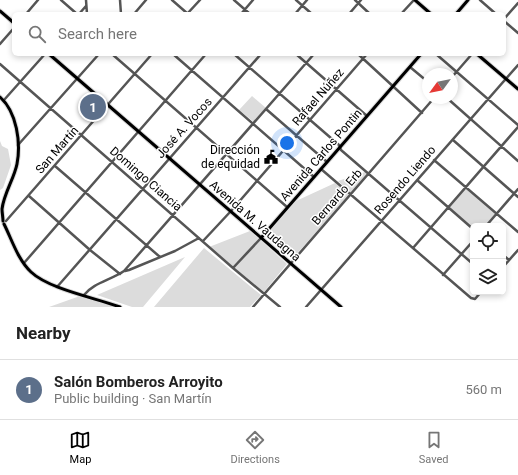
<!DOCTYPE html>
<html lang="en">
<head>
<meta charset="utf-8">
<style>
	:root { --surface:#fff; --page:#f2f2f2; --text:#222; --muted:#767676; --line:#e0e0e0; --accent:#000 }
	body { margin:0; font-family:Roboto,sans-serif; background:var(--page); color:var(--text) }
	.controls { position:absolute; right:12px; bottom:12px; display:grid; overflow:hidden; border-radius:6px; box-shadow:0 2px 6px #0003 }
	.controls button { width:36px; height:36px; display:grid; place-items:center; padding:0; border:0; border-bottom:1px solid var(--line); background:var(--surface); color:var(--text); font:20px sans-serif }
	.compass { position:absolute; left:422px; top:68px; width:36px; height:36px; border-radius:50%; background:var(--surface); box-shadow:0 2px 6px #0003; rotate:237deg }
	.you { position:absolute; left:287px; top:143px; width:14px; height:14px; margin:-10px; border:3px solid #fff; border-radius:50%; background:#1a73e8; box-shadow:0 0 0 6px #1a73e833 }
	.badge { display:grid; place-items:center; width:26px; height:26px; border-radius:50%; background:var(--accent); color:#fff; font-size:13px; font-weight:700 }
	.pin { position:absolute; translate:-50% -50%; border:2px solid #fff; box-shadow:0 1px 4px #0006 }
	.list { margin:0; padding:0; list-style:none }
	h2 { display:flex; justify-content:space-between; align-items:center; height:52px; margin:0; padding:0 16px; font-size:17px }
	h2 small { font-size:13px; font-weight:400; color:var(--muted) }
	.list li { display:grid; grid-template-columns:26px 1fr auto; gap:12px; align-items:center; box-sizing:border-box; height:60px; padding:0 16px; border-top:1px solid var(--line) }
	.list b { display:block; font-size:15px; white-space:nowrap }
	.list p { margin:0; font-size:13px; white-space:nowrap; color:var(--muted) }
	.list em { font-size:13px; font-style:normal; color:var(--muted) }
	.icon { flex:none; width:22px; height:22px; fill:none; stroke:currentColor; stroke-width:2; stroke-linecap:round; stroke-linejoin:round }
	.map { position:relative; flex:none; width:518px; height:307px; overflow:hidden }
	.search { position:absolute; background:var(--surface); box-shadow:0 2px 6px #0003; left:12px; right:12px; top:12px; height:44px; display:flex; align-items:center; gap:10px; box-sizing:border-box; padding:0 14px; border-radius:6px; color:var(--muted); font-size:15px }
	.sheet { height:112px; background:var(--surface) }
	nav { display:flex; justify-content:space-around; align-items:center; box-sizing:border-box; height:56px; border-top:1px solid var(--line); background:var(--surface); font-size:11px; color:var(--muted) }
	nav a { display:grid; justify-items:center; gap:2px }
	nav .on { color:var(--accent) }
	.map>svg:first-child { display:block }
	.green { fill:#dcdcdc }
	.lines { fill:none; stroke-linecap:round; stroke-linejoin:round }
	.major-casing { stroke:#dbdbdb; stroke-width:5 }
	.minor { stroke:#555; stroke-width:2.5 }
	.major { stroke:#000; stroke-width:3 }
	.labels { text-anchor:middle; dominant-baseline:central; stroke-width:3; stroke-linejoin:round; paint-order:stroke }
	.street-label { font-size:12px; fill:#000; stroke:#fff }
	.poi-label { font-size:12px; fill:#000; stroke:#fff; text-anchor:end }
</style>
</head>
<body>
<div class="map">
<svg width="518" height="307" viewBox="0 0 518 307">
	<rect width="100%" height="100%" fill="#fff"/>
	<path class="green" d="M 252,96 L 266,108 L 254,122 L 239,110 Z
		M 0,141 L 2,146 L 8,149 L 11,165 L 3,188 L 0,190 Z
		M 365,172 L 367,174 L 351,193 L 338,181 Z
		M 335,183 L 349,195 L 294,257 L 267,234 L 296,201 Z
		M 466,188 L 496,213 L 485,226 L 473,226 L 473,228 L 449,208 Z
		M 250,231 L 287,264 L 264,292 L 209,247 Z
		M 204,248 L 261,295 L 250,307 L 154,307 Z
		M 185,257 L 143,307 L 132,307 L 97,295 Z
		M 80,296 L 112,306 L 113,307 L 49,307 Z"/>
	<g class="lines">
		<defs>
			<path id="major" d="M 415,0 L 431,14
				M 0,11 L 14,23
				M 456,14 L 468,0
				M 49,54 L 341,307
				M 477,54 L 518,89
				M 0,97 C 17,112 21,143 17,164 C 14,179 4,193 2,209 C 2,213 3,217 3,221
				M 4,224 C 12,240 18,260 31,272 C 49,289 95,298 120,307
				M 261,238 L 421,54"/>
		</defs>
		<use href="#major" class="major-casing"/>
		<path class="minor" d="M 61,0 L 77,14
			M 86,0 L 87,14
			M 120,0 L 121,14
			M 172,0 L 188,14
			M 234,0 L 250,14
			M 296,0 L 312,14
			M 355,0 L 370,14
			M 480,0 L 496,14
			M 26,14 L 38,0
			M 79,14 L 86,6
			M 134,14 L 146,0
			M 187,14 L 200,0
			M 241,14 L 253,0
			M 295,14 L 307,0
			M 349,14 L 361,0
			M 401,14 L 414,0
			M 504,19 L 518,3
			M 504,21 L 518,33
			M 0,44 L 14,28
			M 112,54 L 287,207
			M 173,54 L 314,177
			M 234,54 L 339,145 L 341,150 L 473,264
			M 296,54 L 367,116
			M 358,54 L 422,113
			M 436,54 L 518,125
			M 0,64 L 233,268 L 280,307
			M 410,67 L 428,82
			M 452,77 L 472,54
			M 447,98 L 518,161
			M 4,100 L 45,54
			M 266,109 L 327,162
			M 453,140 L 518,197
			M 18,145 L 99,54
			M 434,160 L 518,232
			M 55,166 L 160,257
			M 321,169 L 471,298 L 475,299 L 481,292
			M 417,180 L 473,229
			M 29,196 L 90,250 L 120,274
			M 6,221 L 152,54
			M 486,226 L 518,189
			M 203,241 L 231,211 L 367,54
			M 413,248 L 518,127
			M 503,255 L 509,260
			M 24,263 L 206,54
			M 503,267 L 518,250
			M 233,268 L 261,238
			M 125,271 L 129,270 L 175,251 L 199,238
			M 443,275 L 473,241
			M 57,287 L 261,54
			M 84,295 C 93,283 111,280 124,271 L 314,54
			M 253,307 L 434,98
			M 306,307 L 518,65"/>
		<use href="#major" class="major"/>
	</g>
	<defs>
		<symbol id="civic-bare" viewBox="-9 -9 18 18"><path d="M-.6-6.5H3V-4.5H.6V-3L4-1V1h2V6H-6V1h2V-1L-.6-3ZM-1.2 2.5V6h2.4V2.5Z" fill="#000" stroke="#fff" stroke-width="2.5" paint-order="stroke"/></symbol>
	</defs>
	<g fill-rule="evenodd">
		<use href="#civic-bare" x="261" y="147" width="20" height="20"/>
	</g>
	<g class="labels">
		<g class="street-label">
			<text transform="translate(318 97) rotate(-49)">Rafael Núñez</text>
			<text transform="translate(184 128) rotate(-48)">José A. Vocos</text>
			<text transform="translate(57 150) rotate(-49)">San Martín</text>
			<text transform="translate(321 155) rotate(-49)">Avenida Carlos Pontin</text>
			<text transform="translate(146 179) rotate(41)">Domingo Ciancia</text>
			<text transform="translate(405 180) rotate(-49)">Rosendo Liendo</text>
			<text transform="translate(337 197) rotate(-49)">Bernardo Erb</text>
			<text transform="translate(255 221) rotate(41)">Avenida M. Vaudagna</text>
		</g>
		<g class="poi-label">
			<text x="260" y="150">Dirección<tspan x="260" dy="14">de equidad</tspan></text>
		</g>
	</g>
</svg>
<div class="controls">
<button><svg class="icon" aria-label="locate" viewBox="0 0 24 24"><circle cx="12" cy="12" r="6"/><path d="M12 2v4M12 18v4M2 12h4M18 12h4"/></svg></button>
<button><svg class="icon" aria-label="layers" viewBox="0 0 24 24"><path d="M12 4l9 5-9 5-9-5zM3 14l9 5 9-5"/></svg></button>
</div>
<svg class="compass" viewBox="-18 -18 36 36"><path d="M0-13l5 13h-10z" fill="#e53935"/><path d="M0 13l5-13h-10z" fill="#767676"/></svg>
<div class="you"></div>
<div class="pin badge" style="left:93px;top:107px;background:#5c6f8a">1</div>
<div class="search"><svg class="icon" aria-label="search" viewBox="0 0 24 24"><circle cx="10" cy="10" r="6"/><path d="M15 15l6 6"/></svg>Search here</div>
</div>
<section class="sheet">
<h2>Nearby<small></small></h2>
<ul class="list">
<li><span class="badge" style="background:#5c6f8a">1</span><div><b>Salón Bomberos Arroyito</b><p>Public building · San Martín</p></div><em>560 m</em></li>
</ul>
</section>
<nav>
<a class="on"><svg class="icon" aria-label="map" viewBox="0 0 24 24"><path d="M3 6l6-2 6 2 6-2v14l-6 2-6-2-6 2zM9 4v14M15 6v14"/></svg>Map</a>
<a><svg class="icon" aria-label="directions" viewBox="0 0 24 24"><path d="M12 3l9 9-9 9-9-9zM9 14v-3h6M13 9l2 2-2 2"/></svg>Directions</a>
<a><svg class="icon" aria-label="saved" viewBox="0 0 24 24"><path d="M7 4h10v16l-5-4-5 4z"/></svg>Saved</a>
</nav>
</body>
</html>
